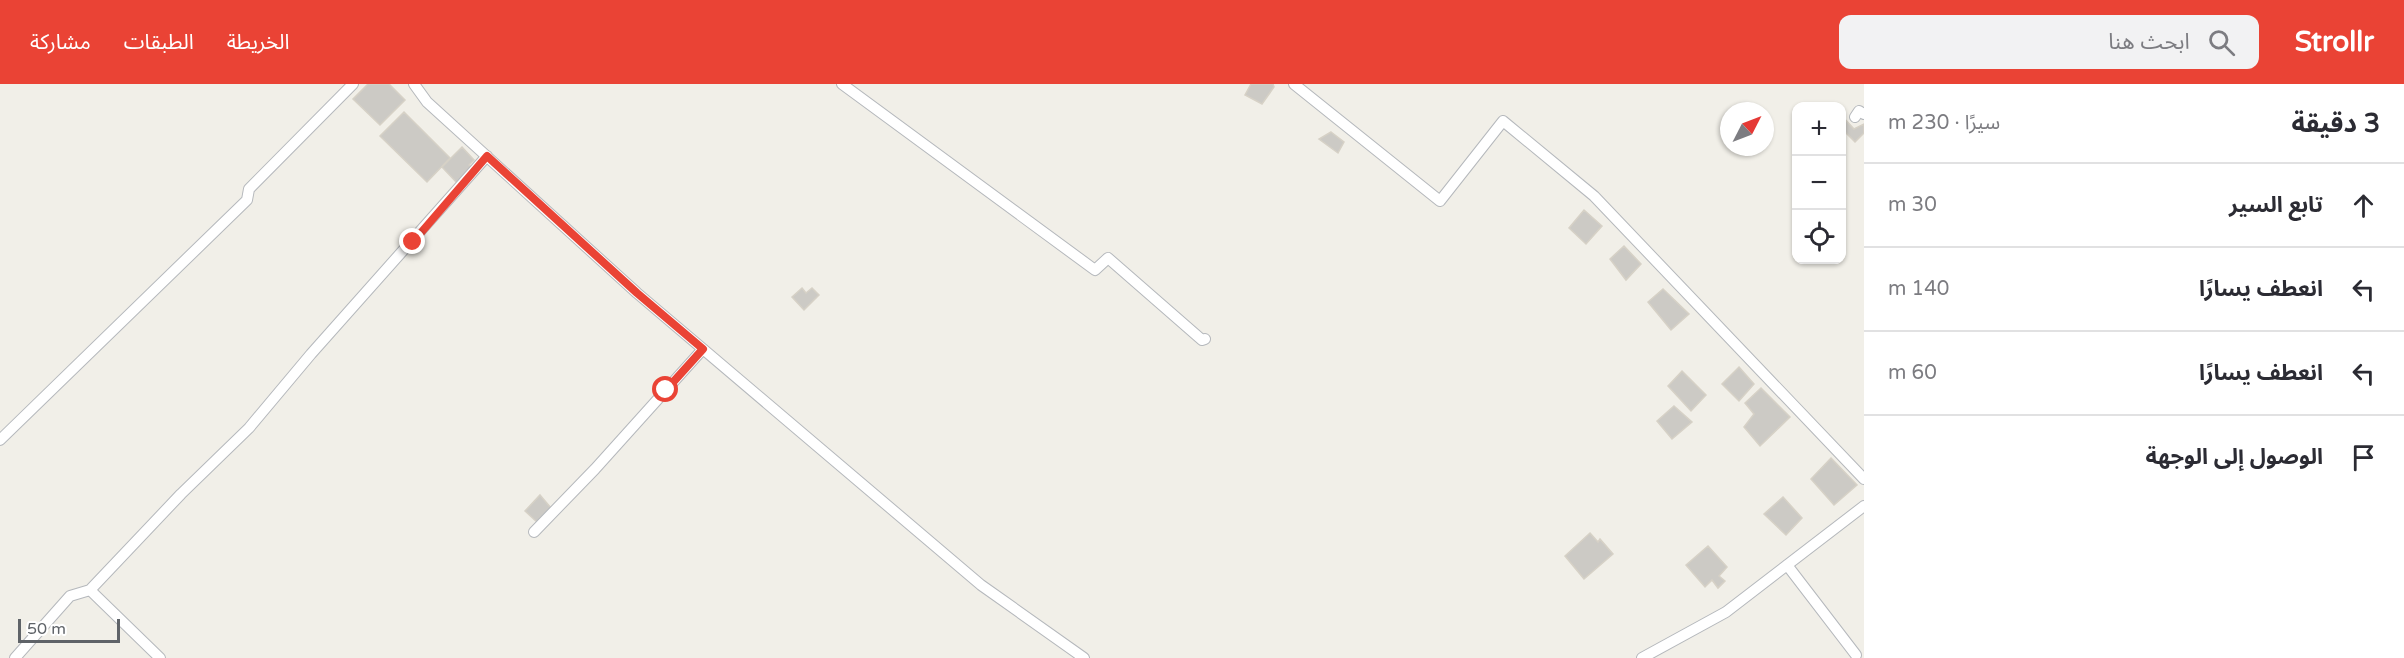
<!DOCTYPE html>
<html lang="ar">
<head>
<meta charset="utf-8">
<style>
	:root { --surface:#fff; --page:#f2f2f3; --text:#2b2b33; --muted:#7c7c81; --line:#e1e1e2; --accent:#ea4335 }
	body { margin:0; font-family:"Varela Round","Noto Sans Arabic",sans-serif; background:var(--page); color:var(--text); direction:rtl }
	.controls { position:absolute; right:18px; top:18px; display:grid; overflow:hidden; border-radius:12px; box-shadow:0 2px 4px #0004 }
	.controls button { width:54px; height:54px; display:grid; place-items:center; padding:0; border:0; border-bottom:2px solid var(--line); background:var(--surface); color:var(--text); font:30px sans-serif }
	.compass { position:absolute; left:1720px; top:18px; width:54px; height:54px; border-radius:50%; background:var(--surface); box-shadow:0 2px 4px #0004; rotate:48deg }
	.scale { position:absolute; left:18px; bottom:15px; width:102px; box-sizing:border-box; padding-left:6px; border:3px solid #5f6368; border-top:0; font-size:16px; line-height:21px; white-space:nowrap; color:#5f6368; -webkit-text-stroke:4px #fff; paint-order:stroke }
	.stop { position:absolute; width:18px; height:18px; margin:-14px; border:4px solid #ea4335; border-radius:50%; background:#fff }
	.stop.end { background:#ea4335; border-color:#fff; box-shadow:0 2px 6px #0008 }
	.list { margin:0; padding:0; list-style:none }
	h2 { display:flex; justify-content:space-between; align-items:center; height:78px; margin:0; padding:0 24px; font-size:26px }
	h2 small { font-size:20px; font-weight:400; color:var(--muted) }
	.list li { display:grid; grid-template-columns:39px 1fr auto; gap:18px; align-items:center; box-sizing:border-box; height:84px; padding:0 24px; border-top:2px solid var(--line) }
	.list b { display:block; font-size:22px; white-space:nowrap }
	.list em { font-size:20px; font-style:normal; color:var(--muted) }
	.icon { flex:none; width:33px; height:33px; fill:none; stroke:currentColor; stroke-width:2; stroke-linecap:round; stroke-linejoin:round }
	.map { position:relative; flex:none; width:1864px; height:574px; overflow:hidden; direction:ltr }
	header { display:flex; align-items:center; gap:36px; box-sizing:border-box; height:84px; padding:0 30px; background:var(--accent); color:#fff }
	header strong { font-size:28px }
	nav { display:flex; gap:33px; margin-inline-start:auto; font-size:21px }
	.search { width:420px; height:54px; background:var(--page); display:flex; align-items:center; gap:15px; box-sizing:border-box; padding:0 21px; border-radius:12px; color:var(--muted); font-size:22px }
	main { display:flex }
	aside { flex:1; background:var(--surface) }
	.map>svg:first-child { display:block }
	.building { fill:#cccac5; stroke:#d6d1c6; stroke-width:1.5 }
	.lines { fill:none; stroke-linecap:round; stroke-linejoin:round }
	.street-casing { stroke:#b5b8bc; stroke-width:12 }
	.street { stroke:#fff; stroke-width:10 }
	.route { stroke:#ea4335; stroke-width:8 }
</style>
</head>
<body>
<header>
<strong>Strollr</strong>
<div class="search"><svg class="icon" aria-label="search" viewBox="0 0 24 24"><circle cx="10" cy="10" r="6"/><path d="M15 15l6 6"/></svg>ابحث هنا</div>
<nav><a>الخريطة</a><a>الطبقات</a><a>مشاركة</a></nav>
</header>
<main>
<aside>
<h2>3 دقيقة<small>سيرًا · 230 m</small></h2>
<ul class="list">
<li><svg class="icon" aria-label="ahead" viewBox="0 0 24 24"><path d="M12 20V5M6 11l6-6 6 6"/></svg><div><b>تابع السير</b></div><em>30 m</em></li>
<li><svg class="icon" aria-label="left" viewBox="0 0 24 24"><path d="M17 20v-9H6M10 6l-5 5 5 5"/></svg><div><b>انعطف يسارًا</b></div><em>140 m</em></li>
<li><svg class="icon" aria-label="left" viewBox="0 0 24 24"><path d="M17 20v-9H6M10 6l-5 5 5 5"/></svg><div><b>انعطف يسارًا</b></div><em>60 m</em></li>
<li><svg class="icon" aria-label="arrive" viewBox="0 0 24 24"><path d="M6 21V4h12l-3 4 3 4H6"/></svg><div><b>الوصول إلى الوجهة</b></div></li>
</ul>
</aside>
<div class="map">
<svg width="1864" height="574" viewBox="0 0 1864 574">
	<rect width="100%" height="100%" fill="#f1efe8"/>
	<path class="building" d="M 368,0 L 389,0 L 405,16 L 380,41 L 353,15 Z
		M 1251,0 L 1273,0 L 1274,3 L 1262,20 L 1245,11 Z
		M 404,28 L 450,74 L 427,98 L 380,52 Z
		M 1842,32 L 1854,45 L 1864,40 L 1864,49 L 1855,58 L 1842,45 Z
		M 1331,48 L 1344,58 L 1338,69 L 1319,55 Z
		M 462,63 L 474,76 L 469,81 L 473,85 L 458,100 L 442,83 Z
		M 1584,126 L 1602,142 L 1586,160 L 1569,144 Z
		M 1624,162 L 1641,180 L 1626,196 L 1610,175 Z
		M 802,204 L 806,209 L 812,204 L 819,211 L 804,226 L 792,213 Z
		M 1663,205 L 1689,230 L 1671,246 L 1648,218 Z
		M 1739,283 L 1754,300 L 1739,317 L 1722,300 Z
		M 1682,287 L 1706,311 L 1691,327 L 1668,302 Z
		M 1761,304 L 1790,333 L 1760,362 L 1744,343 L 1754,330 L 1745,319 Z
		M 1674,322 L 1692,338 L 1672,355 L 1657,337 Z
		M 1831,374 L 1857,401 L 1834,421 L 1811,395 Z
		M 540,411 L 551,424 L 538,439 L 525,427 Z
		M 1783,413 L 1802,434 L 1786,451 L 1764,430 Z
		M 1590,449 L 1598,458 L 1600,455 L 1613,470 L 1584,495 L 1565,472 Z
		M 1708,462 L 1727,483 L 1719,492 L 1725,497 L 1718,504 L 1712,496 L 1705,503 L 1686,481 Z"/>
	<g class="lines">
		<defs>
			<path id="street" d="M 414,0 L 427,18 L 637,209 L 981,501 L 1084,574
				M 842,0 L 1095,186 L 1108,174 L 1202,256 L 1205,255
				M 1294,0 L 1440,117 L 1503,37 L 1594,112 L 1864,395
				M 1855,33 L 1859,27 L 1864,30
				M 0,356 L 247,116 L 249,105 L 353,0
				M 534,448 L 595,385 L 703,265
				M 1787,481 L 1856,571
				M 90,506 L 160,574
				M 15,574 L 70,512 L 90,506 L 181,410 L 249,344 L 311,270 L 487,72
				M 1642,574 L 1726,528 L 1864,422"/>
		</defs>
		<use href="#street" class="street-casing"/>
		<use href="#street" class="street"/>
	</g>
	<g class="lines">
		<path class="route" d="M 413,158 L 487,72 L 637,209 L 703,265 L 666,306"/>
	</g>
</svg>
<div class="controls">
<button>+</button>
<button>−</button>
<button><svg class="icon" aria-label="locate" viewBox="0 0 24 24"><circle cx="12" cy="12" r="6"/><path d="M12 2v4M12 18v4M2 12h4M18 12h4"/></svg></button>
</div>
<svg class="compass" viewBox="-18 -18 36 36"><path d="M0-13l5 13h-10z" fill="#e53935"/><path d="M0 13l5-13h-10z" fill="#7c7c81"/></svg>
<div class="scale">50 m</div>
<div class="stop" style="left:666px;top:306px"></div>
<div class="stop end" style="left:413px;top:158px"></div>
</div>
</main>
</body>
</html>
